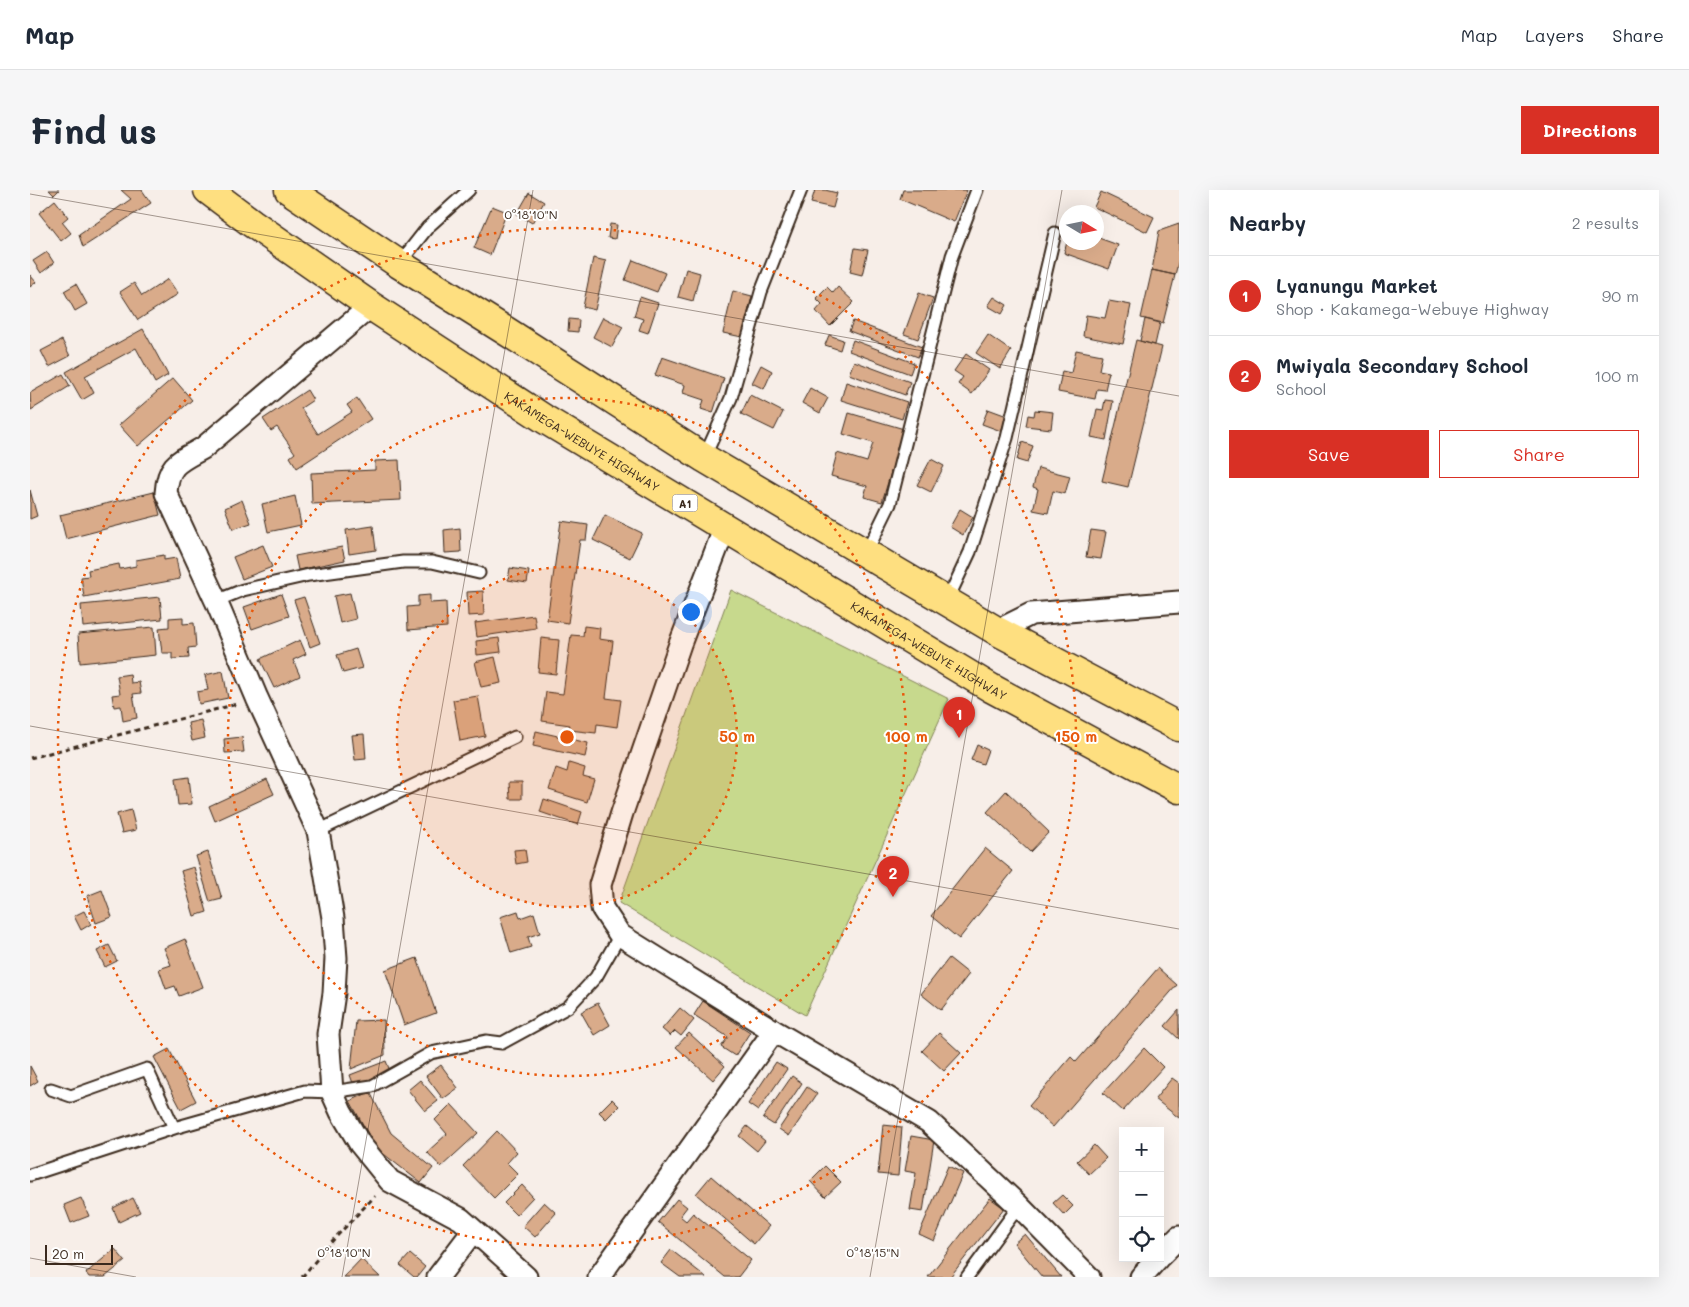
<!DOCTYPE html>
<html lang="en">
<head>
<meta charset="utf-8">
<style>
	:root { --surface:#fff; --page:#f6f6f7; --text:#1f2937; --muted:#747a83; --line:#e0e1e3; --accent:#d93025 }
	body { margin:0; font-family:Mali,sans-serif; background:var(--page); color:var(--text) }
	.controls { position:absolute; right:15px; bottom:15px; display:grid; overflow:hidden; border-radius:0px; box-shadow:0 5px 20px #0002 }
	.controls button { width:45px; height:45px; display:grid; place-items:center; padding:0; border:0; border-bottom:1px solid var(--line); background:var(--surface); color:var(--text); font:25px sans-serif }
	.compass { position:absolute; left:1029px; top:15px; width:45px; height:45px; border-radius:50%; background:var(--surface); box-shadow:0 5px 20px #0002; rotate:100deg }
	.scale { position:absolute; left:15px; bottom:12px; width:68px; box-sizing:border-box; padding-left:5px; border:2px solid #3b2a1e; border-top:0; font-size:14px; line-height:18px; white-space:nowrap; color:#3b2a1e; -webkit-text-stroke:4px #fff; paint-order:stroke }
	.you { position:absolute; left:660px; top:421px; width:18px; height:18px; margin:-12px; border:4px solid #fff; border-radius:50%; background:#1a73e8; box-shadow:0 0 0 8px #1a73e833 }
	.badge { display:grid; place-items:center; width:32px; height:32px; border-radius:50%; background:var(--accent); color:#fff; font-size:16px; font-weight:700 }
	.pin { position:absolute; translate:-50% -41px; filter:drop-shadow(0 1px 2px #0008) }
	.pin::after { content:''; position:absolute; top:26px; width:18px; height:15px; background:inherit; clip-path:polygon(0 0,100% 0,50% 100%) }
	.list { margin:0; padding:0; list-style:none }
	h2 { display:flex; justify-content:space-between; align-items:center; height:65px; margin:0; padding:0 20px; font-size:21px }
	h2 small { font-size:16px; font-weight:400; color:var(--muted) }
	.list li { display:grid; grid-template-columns:32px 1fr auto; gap:15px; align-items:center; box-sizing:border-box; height:80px; padding:0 20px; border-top:1px solid var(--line) }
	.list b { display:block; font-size:19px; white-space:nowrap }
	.list p { margin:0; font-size:16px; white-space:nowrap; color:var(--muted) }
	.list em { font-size:16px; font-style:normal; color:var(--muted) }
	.actions { display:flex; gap:10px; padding:15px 20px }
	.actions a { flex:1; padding:11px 0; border:1px solid var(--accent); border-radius:0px; text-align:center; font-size:18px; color:var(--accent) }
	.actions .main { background:var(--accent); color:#fff }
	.icon { flex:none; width:28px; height:28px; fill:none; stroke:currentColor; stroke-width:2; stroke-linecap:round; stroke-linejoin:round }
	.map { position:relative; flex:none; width:1149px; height:1087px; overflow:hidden; border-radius:0px }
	header { display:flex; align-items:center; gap:30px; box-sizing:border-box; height:70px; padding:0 25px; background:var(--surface); border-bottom:1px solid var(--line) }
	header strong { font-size:24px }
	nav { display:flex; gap:28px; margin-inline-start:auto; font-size:18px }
	.intro { display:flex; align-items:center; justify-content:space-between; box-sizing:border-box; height:120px; padding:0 30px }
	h1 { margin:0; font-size:35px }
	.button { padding:12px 22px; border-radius:0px; background:var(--accent); color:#fff; font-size:18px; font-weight:700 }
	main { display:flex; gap:30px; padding:0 30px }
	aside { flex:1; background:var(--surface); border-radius:0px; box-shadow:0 5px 20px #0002 }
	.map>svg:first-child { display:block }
	.green { fill:#c7d98d; stroke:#818256 }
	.building { fill:#d9ab8a; stroke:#3b2a1e }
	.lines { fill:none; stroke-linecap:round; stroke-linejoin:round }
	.service-casing { stroke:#3b2a1e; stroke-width:15 }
	.minor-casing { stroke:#3b2a1e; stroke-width:25 }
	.trunk-casing { stroke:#3b2a1e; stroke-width:31 }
	.path { stroke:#3b2a1e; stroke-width:3; stroke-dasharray:5 4; stroke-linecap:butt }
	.service { stroke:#fff; stroke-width:11 }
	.minor { stroke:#fff; stroke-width:21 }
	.trunk { stroke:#fedf80; stroke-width:28 }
	.ticks { fill:none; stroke:#3b2a1e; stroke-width:1; stroke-opacity:0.45 }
	.ring { fill:none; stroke:#e8590c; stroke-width:2.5; stroke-dasharray:2.5 5 }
	.labels { text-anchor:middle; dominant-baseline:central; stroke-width:4; stroke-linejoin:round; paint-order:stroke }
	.shield { fill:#fff; stroke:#766a62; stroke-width:1 }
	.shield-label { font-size:11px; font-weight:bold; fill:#3b2a1e }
	.street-label { font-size:12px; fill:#3b2a1e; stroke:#fff }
	.ticks-label { font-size:12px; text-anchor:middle; fill:#3b2a1e; stroke:#fff; stroke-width:4; stroke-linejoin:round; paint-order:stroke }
	.centre { fill:#e8590c; stroke:#fff; stroke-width:2.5 }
	.ring-label { font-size:15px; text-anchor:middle; font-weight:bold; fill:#e8590c; stroke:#fff; stroke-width:4; stroke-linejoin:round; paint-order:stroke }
</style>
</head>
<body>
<header>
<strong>Map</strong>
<nav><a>Map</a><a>Layers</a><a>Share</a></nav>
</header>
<div class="intro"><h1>Find us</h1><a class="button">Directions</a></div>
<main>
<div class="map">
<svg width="1149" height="1087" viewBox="0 0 1149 1087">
	<rect width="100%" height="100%" fill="#f7eee8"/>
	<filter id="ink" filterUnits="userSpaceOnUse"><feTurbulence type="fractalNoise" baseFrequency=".02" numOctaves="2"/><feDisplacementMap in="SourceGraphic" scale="10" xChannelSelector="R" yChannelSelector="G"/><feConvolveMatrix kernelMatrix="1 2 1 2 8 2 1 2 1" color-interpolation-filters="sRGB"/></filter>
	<g filter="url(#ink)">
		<path class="green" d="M 701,400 L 919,509 L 775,825 L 589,713 Z"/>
		<path class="building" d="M 19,0 L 29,0 L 24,5 Z
			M 91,0 L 112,0 L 121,13 L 53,57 L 49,45 L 101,9 Z
			M 785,0 L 795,0 L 807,3 L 803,18 L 781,13 Z
			M 873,0 L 937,0 L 924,32 L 870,9 Z
			M 1071,2 L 1124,27 L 1117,42 L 1064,17 Z
			M 499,3 L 514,12 L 502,33 L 487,24 Z
			M 25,10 L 38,27 L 32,32 L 41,43 L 31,51 L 9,23 Z
			M 462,16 L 477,22 L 460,65 L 444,58 Z
			M 580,34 L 587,35 L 585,49 L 578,48 Z
			M 1149,34 L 1149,69 L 1145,85 L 1122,80 L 1129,41 Z
			M 1066,47 L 1088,55 L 1079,79 L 1034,63 L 1037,52 L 1066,52 Z
			M 825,58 L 838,60 L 832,85 L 820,82 Z
			M 17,62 L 24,73 L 11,83 L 3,71 Z
			M 563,68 L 576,71 L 565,120 L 553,117 Z
			M 603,70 L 635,83 L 627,102 L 595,90 Z
			M 656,79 L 670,83 L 663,111 L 648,107 Z
			M 1122,80 L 1145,85 L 1133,133 L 1111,128 Z
			M 0,85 L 6,92 L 0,97 Z
			M 138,89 L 148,104 L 108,130 L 90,102 L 104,93 L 112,106 Z
			M 46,94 L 57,114 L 45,121 L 34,101 Z
			M 797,97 L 803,103 L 808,97 L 824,112 L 800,136 L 786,121 L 792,114 L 786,108 Z
			M 703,101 L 722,106 L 712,147 L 693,143 Z
			M 889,103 L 903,108 L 888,149 L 874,144 Z
			M 610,107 L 628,113 L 618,143 L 609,140 L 613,129 L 604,126 Z
			M 964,107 L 977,115 L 972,124 L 958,116 Z
			M 1079,111 L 1101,115 L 1093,154 L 1053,146 L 1056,125 L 1075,128 Z
			M 573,127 L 593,137 L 582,157 L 563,147 Z
			M 539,129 L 549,130 L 548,142 L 538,141 Z
			M 1115,129 L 1130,133 L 1125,155 L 1110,151 Z
			M 823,131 L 892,157 L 888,167 L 819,141 Z
			M 113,139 L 138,185 L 125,193 L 106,158 L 55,186 L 64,203 L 52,210 L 36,182 Z
			M 799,145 L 813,150 L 810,160 L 795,155 Z
			M 958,145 L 981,161 L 970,179 L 946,163 Z
			M 32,150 L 40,166 L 19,177 L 11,161 Z
			M 823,150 L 884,173 L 880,184 L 819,161 Z
			M 1106,150 L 1132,157 L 1098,297 L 1072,291 Z
			M 1046,160 L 1072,165 L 1069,180 L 1079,182 L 1075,200 L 1067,199 L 1065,209 L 1028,202 L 1032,181 L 1041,183 Z
			M 936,164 L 959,180 L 942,204 L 928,194 L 933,187 L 924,181 Z
			M 632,167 L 694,188 L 683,223 L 671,219 L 674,210 L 653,203 L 655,195 L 625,185 Z
			M 824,171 L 880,192 L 875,205 L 819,184 Z
			M 731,175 L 742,181 L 734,199 L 722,193 Z
			M 33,184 L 40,196 L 1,220 L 0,203 Z
			M 143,188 L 162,210 L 108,256 L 89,235 Z
			M 816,192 L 877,212 L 872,229 L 811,210 Z
			M 780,198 L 798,208 L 790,223 L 772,213 Z
			M 277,200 L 283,210 L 271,218 L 288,244 L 322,222 L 317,215 L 327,208 L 341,229 L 267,278 L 260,267 L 265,263 L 247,237 L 241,241 L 233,229 Z
			M 720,205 L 753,222 L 744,240 L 711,224 Z
			M 1075,210 L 1083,211 L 1076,250 L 1061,247 L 1067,219 L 1073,220 Z
			M 958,219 L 977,226 L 971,241 L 952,234 Z
			M 1005,220 L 1023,222 L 1021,239 L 996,236 L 998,225 L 1004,226 Z
			M 819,223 L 874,239 L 852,312 L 834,307 L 837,296 L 801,286 L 807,263 L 837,272 L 843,253 L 813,244 Z
			M 992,252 L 1003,256 L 997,273 L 987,270 Z
			M 901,269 L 914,276 L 901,302 L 887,295 Z
			M 369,270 L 371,310 L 282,314 L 281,283 L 345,280 L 345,271 Z
			M 1008,278 L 1040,286 L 1035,304 L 1023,301 L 1018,323 L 1003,320 L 1008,299 L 1003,297 Z
			M 0,300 L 7,326 L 0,329 Z
			M 124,302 L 130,325 L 36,349 L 30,325 Z
			M 265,306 L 271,335 L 238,342 L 232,314 Z
			M 212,310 L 221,333 L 203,339 L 195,318 Z
			M 930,319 L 943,327 L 933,345 L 920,337 Z
			M 575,325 L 612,343 L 600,368 L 563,350 Z
			M 531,331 L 558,335 L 556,350 L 550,350 L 538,433 L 517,430 Z
			M 343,336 L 346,360 L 319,364 L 316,340 Z
			M 430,338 L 431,362 L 415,363 L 414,340 Z
			M 1061,340 L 1076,342 L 1071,369 L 1056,367 Z
			M 233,355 L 242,377 L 212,389 L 203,367 Z
			M 312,357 L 315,370 L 268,380 L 265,366 Z
			M 134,365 L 134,370 L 146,368 L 150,389 L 54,407 L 51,387 L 59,386 L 58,380 L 89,374 L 90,379 L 106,376 L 106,370 Z
			M 480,378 L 499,381 L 497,393 L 478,390 Z
			M 453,401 L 454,425 L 438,426 L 437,402 Z
			M 320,403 L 326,429 L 310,433 L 304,406 Z
			M 251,404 L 259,426 L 222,439 L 214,417 Z
			M 400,405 L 400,413 L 416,412 L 417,437 L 378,440 L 377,417 L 388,416 L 388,406 Z
			M 130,407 L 132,429 L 53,437 L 51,415 Z
			M 274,407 L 290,453 L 280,457 L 264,410 Z
			M 504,425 L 506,438 L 447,447 L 445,433 Z
			M 153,427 L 153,434 L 164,433 L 166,457 L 158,458 L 159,468 L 142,469 L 142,463 L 132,463 L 129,438 L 139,437 L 139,428 Z
			M 554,436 L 570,438 L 569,449 L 583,451 L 576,508 L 591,510 L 587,537 L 567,534 L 566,543 L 539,540 L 540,535 L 512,531 L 516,502 L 533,504 L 541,445 L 553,446 Z
			M 124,437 L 126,465 L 50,473 L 48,444 Z
			M 469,448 L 471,462 L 447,465 L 446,451 Z
			M 511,448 L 529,450 L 526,484 L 508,482 Z
			M 270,450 L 276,464 L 263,470 L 270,486 L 244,498 L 230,469 Z
			M 326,459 L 332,478 L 313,483 L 307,465 Z
			M 465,467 L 471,493 L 451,497 L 445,472 Z
			M 193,481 L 198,508 L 169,514 L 167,502 L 178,500 L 175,485 Z
			M 100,484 L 101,493 L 109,492 L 111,503 L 103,504 L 107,528 L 93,531 L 91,516 L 84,517 L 82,505 L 90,504 L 87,486 Z
			M 448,506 L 455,546 L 430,551 L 423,510 Z
			M 171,530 L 175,548 L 162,551 L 158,533 Z
			M 506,541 L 558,553 L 555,567 L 503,556 Z
			M 334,544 L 336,569 L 325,570 L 322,545 Z
			M 212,547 L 214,562 L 195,563 L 194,549 Z
			M 947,555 L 958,560 L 953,574 L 941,570 Z
			M 539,573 L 555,578 L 553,586 L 564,589 L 557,612 L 519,600 L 526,578 L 537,582 Z
			M 159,587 L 162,614 L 148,615 L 145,589 Z
			M 237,589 L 244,604 L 185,631 L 179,616 Z
			M 479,592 L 492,592 L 492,609 L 480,609 Z
			M 976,601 L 1019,642 L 1000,662 L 957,622 Z
			M 514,609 L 552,622 L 548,635 L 510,622 Z
			M 101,620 L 106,640 L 92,643 L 87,624 Z
			M 955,658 L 983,681 L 929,749 L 901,726 Z
			M 495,659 L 497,672 L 486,674 L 484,660 Z
			M 178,662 L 192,709 L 180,712 L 166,666 Z
			M 164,677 L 177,722 L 164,726 L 151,681 Z
			M 72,700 L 82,727 L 66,733 L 57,706 Z
			M 54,721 L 61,734 L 51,740 L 44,726 Z
			M 488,721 L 490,728 L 504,723 L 510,743 L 498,747 L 501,757 L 481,763 L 470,727 Z
			M 155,749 L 173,797 L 149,806 L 145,796 L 136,799 L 129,779 L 141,775 L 134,758 Z
			M 79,755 L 87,771 L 75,777 L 67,761 Z
			M 387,768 L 406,823 L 374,835 L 355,780 Z
			M 919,768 L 939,784 L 911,820 L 891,804 Z
			M 1128,778 L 1147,795 L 1023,937 L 999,916 L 1041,867 L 1046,872 Z
			M 673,811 L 720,842 L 705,866 L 691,857 L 698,847 L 664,825 Z
			M 568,813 L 580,835 L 564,845 L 551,822 Z
			M 650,818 L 664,830 L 651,846 L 645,841 L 640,846 L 632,839 Z
			M 1149,820 L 1149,849 L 1135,836 Z
			M 354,830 L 355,865 L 321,879 L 326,831 Z
			M 659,843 L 695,876 L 683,890 L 646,857 Z
			M 909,843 L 931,863 L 914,881 L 892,861 Z
			M 1114,858 L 1133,877 L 1093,921 L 1073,903 Z
			M 139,859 L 166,911 L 151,919 L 124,867 Z
			M 356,871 L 360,881 L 324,896 L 320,885 Z
			M 746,872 L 757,879 L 728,921 L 718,914 Z
			M 411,875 L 428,898 L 413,909 L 396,886 Z
			M 0,876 L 8,891 L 0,896 Z
			M 762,886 L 772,893 L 744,935 L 733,928 Z
			M 1142,888 L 1149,893 L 1149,928 L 1125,909 Z
			M 390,890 L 408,911 L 395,921 L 378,900 Z
			M 777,897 L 787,904 L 759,946 L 749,939 Z
			M 340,902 L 361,943 L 403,978 L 391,993 L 346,958 L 320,911 Z
			M 582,909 L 589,916 L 576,929 L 569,922 Z
			M 421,914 L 448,943 L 411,977 L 397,962 L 417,944 L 405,930 Z
			M 853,935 L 872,937 L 868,986 L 848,984 Z
			M 717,936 L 735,951 L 727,961 L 709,946 Z
			M 467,941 L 487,962 L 477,973 L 488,984 L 464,1008 L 433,976 Z
			M 881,946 L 904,950 L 893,1022 L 880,1020 L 886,983 L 875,981 Z
			M 1064,955 L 1076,968 L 1059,984 L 1047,971 Z
			M 795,976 L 811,992 L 795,1007 L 780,991 Z
			M 918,976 L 933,983 L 904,1051 L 889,1044 Z
			M 681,986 L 739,1036 L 724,1054 L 666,1004 Z
			M 492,995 L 503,1007 L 486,1025 L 474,1013 Z
			M 1032,1005 L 1043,1016 L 1034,1025 L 1023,1013 Z
			M 51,1008 L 59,1026 L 41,1033 L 34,1015 Z
			M 103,1008 L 110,1022 L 89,1032 L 83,1018 Z
			M 960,1008 L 974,1018 L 920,1087 L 898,1087 Z
			M 647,1009 L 657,1017 L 650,1026 L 656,1031 L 663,1023 L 721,1070 L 708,1087 L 695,1087 L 628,1032 Z
			M 514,1012 L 526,1023 L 505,1047 L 493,1036 Z
			M 995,1044 L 1031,1087 L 1012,1087 L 984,1053 Z
			M 85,1059 L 95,1071 L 75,1087 L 59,1087 L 56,1083 Z
			M 641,1060 L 676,1087 L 650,1087 L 631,1073 Z
			M 380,1064 L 395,1077 L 387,1087 L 384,1087 L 370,1075 Z
			M 331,1069 L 350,1087 L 314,1087 Z"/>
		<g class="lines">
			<defs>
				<path id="service" d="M 369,74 L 398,37 L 439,0
					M 674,268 L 701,208 L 731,102 L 771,0
					M 836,363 L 860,314 L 922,66 L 947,0
					M 186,411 L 213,400 L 279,385 L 373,372 L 402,372 L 449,383
					M 917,411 L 940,362 L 977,248 L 1025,43
					M 288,641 L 485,547
					M 21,899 L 41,906 L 117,879 L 144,938
					M 0,985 L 144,938 L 275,901 L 302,902 L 342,896 L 401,863 L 456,851 L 472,853 L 538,817 L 566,787 L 590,745
					M 937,1087 L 989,1016"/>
				<path id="minor" d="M 341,116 L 173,258 C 150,271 138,273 136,303 L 186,411 L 227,508 L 288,641 L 303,728 L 306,768 L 304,803 L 298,844 L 302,902 L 311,922 L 330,954 L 360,991 L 431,1029 L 496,1087
					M 695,337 L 650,454 L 592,623 L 570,695 L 572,718 L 590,745 L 744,841 L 899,932 L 989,1016 L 1059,1087
					M 967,441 L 1001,424 L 1149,412
					M 1130,1066 L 1149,1047
					M 408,1087 L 443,1041
					M 569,1087 L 744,841
					M 1111,1087 L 1128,1068"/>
				<g id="trunk">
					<path id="s1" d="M 178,0 L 222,33 L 341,116 L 516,230 L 961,498 L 1149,599"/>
					<path d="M 259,0 L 369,74 L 476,141 L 674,268 L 967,441 L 1149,537"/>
				</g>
			</defs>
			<use href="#service" class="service-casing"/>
			<use href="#minor" class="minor-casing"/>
			<use href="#trunk" class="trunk-casing"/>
			<path class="path" d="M 0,568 L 207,514
				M 272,1087 L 304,1049 L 345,1006"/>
			<use href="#service" class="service"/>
			<use href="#minor" class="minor"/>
			<use href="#trunk" class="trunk"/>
		</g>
	</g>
	<path class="ticks" d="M 0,4 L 1149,206M 0,536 L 1149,739M 0,1068 L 106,1087M 312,1087 L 503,0M 840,1087 L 1032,0"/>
	<circle cx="537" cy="547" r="170" fill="#e8590c" fill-opacity=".12"/>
	<g class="ring">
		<circle cx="537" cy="547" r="170"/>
		<circle cx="537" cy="547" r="339"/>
		<circle cx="537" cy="547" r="509"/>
	</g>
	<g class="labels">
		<rect class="shield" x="642.5" y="304.5" width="25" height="17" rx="4"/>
		<g class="shield-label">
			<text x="655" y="313">A1</text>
		</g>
		<g class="street-label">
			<text stroke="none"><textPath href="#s1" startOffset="451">KAKAMEGA-WEBUYE HIGHWAY</textPath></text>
			<text stroke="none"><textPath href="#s1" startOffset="856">KAKAMEGA-WEBUYE HIGHWAY</textPath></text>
		</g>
	</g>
	<g class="ticks-label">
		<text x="501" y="29">0°18'10"N</text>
		<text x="314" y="1067">0°18'10"N</text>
		<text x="843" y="1067">0°18'15"N</text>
	</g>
	<circle cx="537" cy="547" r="8" class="centre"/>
	<g class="ring-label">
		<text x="707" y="552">50 m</text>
		<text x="876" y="552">100 m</text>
		<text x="1046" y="552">150 m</text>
	</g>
</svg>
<div class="controls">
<button>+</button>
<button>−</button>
<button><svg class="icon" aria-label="locate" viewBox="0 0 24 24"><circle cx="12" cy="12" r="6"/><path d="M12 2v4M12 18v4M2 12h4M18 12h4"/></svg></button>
</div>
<svg class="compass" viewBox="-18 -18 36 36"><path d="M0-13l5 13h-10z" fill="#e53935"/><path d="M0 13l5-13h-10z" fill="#747a83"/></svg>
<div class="scale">20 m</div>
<div class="you"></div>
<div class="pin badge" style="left:929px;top:548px">1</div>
<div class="pin badge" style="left:863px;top:707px">2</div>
</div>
<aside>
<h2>Nearby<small>2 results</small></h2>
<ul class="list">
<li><span class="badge">1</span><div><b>Lyanungu Market</b><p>Shop · Kakamega-Webuye Highway</p></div><em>90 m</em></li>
<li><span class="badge">2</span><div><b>Mwiyala Secondary School</b><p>School</p></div><em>100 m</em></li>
</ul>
<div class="actions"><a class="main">Save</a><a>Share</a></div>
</aside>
</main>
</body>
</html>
